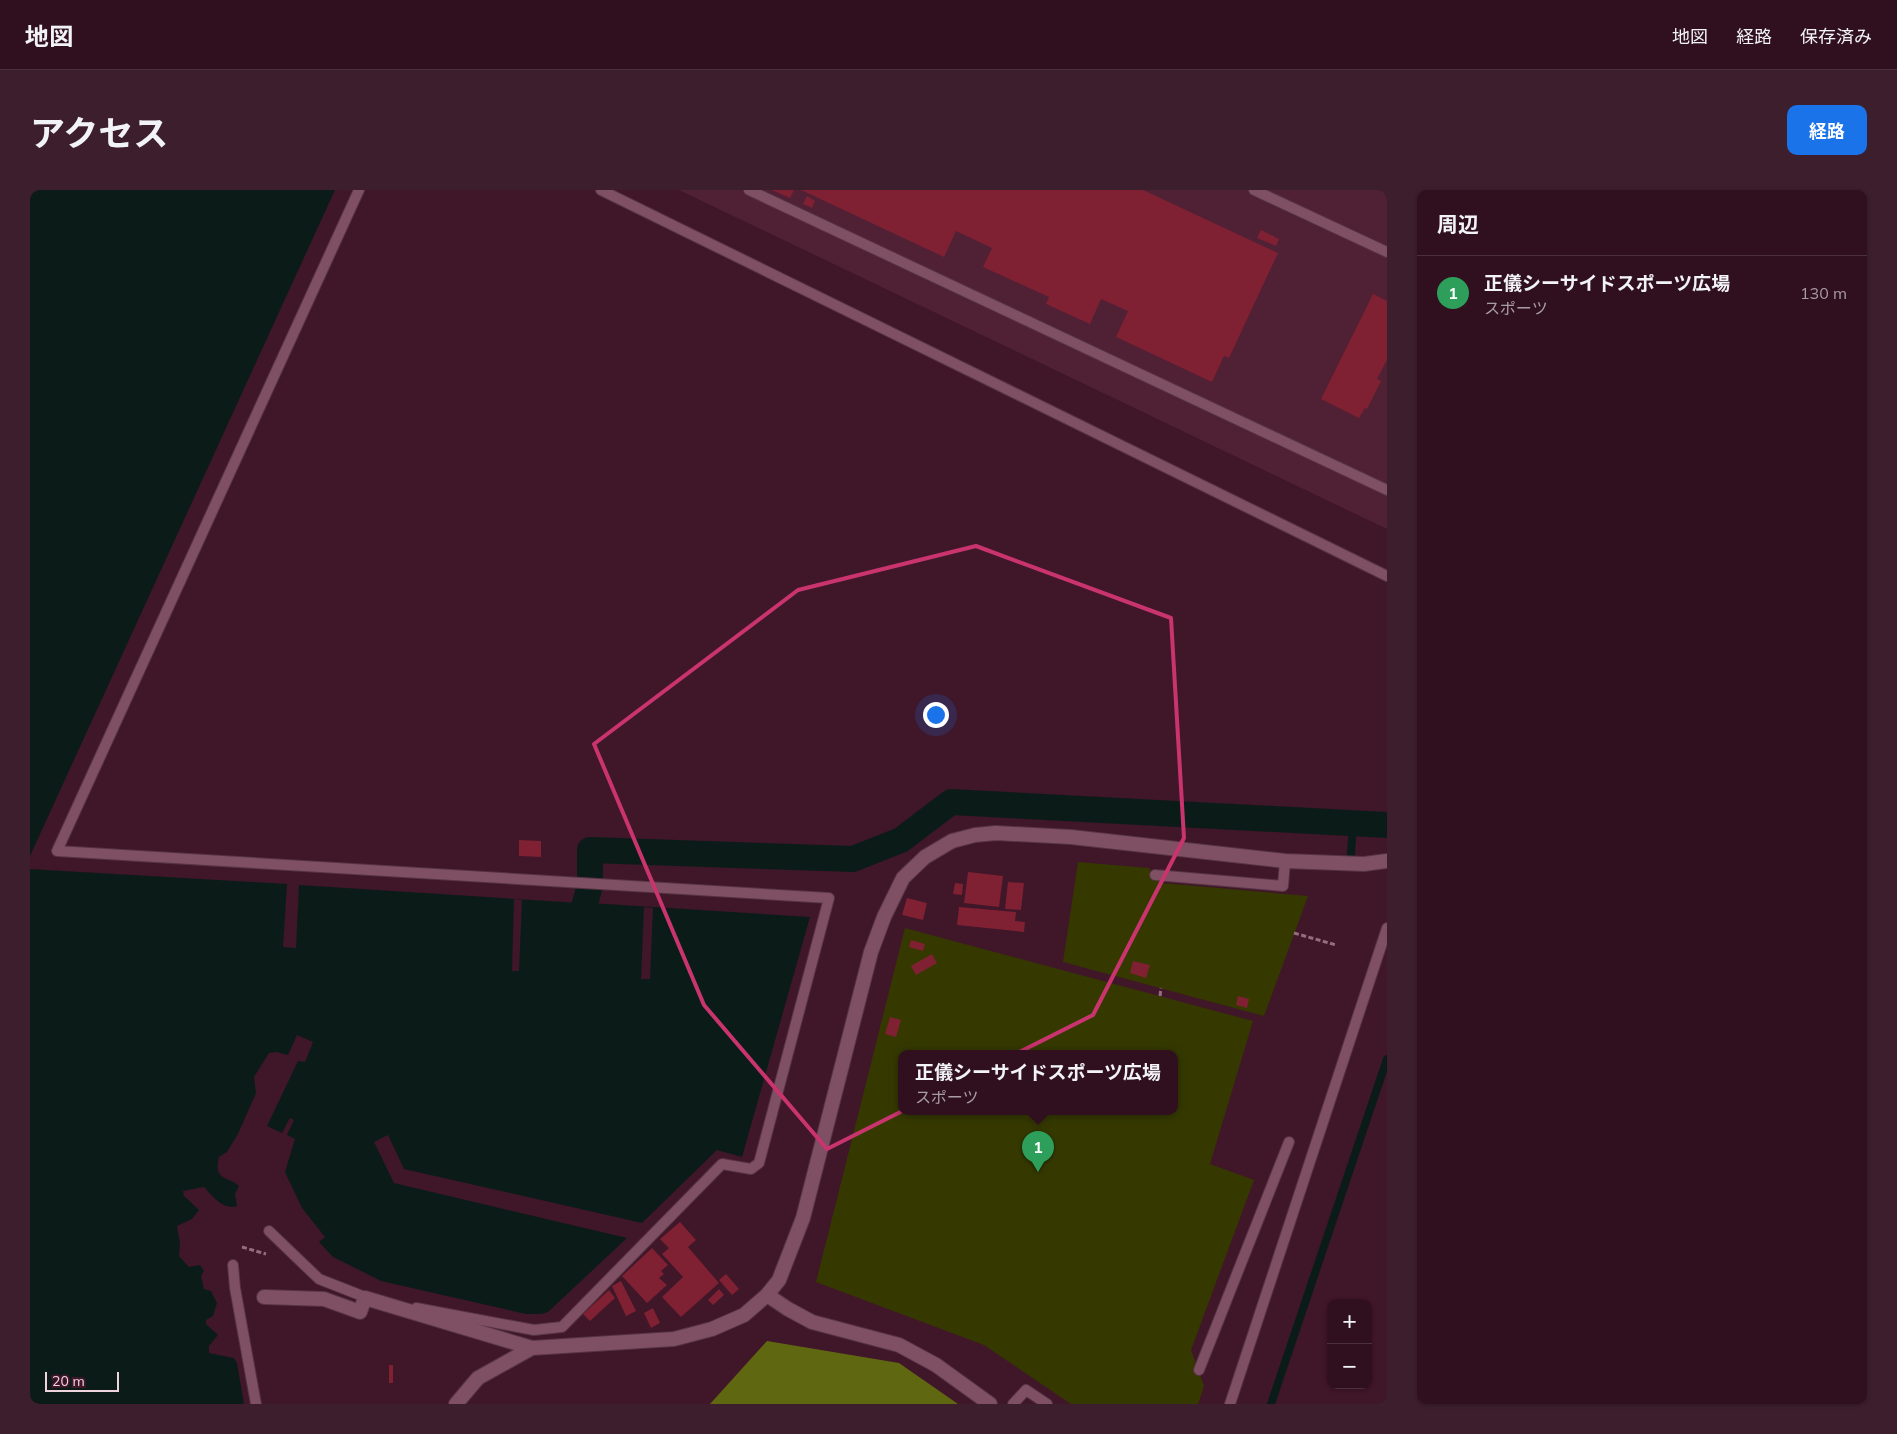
<!DOCTYPE html>
<html lang="ja">
<head>
<meta charset="utf-8">
<style>
	:root { --surface:#30101f; --page:#3c1e2c; --text:#f1f3f6; --muted:#a89da4; --line:#4b303d; --accent:#1a73e8 }
	body { margin:0; font-family:Mulish,"Noto Sans JP",sans-serif; background:var(--page); color:var(--text) }
	.controls { position:absolute; right:15px; bottom:15px; display:grid; overflow:hidden; border-radius:10px; box-shadow:0 1px 4px #0004 }
	.controls button { width:45px; height:45px; display:grid; place-items:center; padding:0; border:0; border-bottom:1px solid var(--line); background:var(--surface); color:var(--text); font:25px sans-serif }
	.scale { position:absolute; left:15px; bottom:12px; width:74px; box-sizing:border-box; padding-left:5px; border:2px solid #efd3dd; border-top:0; font-size:14px; line-height:18px; white-space:nowrap; color:#efd3dd; -webkit-text-stroke:4px #401629; paint-order:stroke }
	.you { position:absolute; left:905px; top:524px; width:18px; height:18px; margin:-12px; border:4px solid #fff; border-radius:50%; background:#1a73e8; box-shadow:0 0 0 8px #1a73e833 }
	.badge { display:grid; place-items:center; width:32px; height:32px; border-radius:50%; background:var(--accent); color:#fff; font-size:16px; font-weight:700 }
	.pin { position:absolute; translate:-50% -41px; filter:drop-shadow(0 1px 2px #0008) }
	.pin::after { content:''; position:absolute; top:26px; width:18px; height:15px; background:inherit; clip-path:polygon(0 0,100% 0,50% 100%) }
	.popup { position:absolute; left:868px; top:860px; width:280px; height:65px; box-sizing:border-box; display:grid; place-content:center; border-radius:10px; background:var(--surface); filter:drop-shadow(0 1px 4px #0005); font-size:16px; white-space:nowrap; color:var(--muted) }
	.popup b { font-size:19px; color:var(--text) }
	.popup::after { content:''; position:absolute; left:50%; top:100%; margin-left:-10px; border:10px solid transparent; border-top-color:var(--surface) }
	.list { margin:0; padding:0; list-style:none }
	h2 { display:flex; justify-content:space-between; align-items:center; height:65px; margin:0; padding:0 20px; font-size:21px }
	h2 small { font-size:16px; font-weight:400; color:var(--muted) }
	.list li { display:grid; grid-template-columns:32px 1fr auto; gap:15px; align-items:center; box-sizing:border-box; height:75px; padding:0 20px; border-top:1px solid var(--line) }
	.list b { display:block; font-size:19px; white-space:nowrap }
	.list p { margin:0; font-size:16px; white-space:nowrap; color:var(--muted) }
	.list em { font-size:16px; font-style:normal; color:var(--muted) }
	.map { position:relative; flex:none; width:1357px; height:1214px; overflow:hidden; border-radius:10px }
	header { display:flex; align-items:center; gap:30px; box-sizing:border-box; height:70px; padding:0 25px; background:var(--surface); border-bottom:1px solid var(--line) }
	header strong { font-size:24px }
	nav { display:flex; gap:28px; margin-inline-start:auto; font-size:18px }
	.intro { display:flex; align-items:center; justify-content:space-between; box-sizing:border-box; height:120px; padding:0 30px }
	h1 { margin:0; font-size:35px }
	.button { padding:12px 22px; border-radius:10px; background:var(--accent); color:#fff; font-size:18px; font-weight:700 }
	main { display:flex; gap:30px; padding:0 30px }
	aside { flex:1; background:var(--surface); border-radius:10px; box-shadow:0 1px 4px #0004 }
	.map>svg:first-child { display:block }
	.built { fill:#502035 }
	.green { fill:#353900; fill-rule:evenodd }
	.forest { fill:#606711 }
	.water { fill:#0b1c18 }
	.pier { fill:#401629 }
	.lines { fill:none; stroke-linecap:round; stroke-linejoin:round }
	.stream { stroke:#0b1c18; stroke-width:8 }
	.canal { stroke:#0b1c18; stroke-width:26 }
	.building { fill:#7f2033 }
	.service-casing { stroke:#553343; stroke-width:12 }
	.minor-casing { stroke:#553343; stroke-width:16 }
	.tertiary-casing { stroke:#553343; stroke-width:16 }
	.path { stroke:#936f7e; stroke-width:3; stroke-dasharray:5 2.5; stroke-linecap:butt }
	.service { stroke:#7f4f63; stroke-width:10 }
	.minor { stroke:#7f4f63; stroke-width:14 }
	.tertiary { stroke:#7f4f63; stroke-width:14 }
	.marked { fill:none; stroke:#c9346e; stroke-width:4; stroke-linejoin:round }
</style>
</head>
<body>
<header>
<strong>地図</strong>
<nav><a>地図</a><a>経路</a><a>保存済み</a></nav>
</header>
<div class="intro"><h1>アクセス</h1><a class="button">経路</a></div>
<main>
<div class="map">
<svg width="1357" height="1214" viewBox="0 0 1357 1214">
	<rect width="100%" height="100%" fill="#401629"/>
	<path class="built" d="M 649,0 L 1357,0 L 1357,339 Z"/>
	<path class="green" d="M 1048,672 L 1119,678 L 1131,693 L 1278,706 L 1234,826 L 1033,772 Z
		M 875,738 L 1223,831 L 1180,974 L 1224,990 L 1161,1160 L 1174,1196 L 1168,1214 L 1041,1214 L 954,1155 L 786,1092 ZM 872,863 L 1144,863 L 1144,921 L 872,921 Z"/>
	<path class="forest" d="M 737,1151 L 869,1173 L 928,1214 L 680,1214 Z"/>
	<path class="water" d="M 0,0 L 305,0 L 0,666 Z
		M 0,679 L 257,694 L 253,757 L 266,758 L 269,695 L 550,713 L 551,708 L 560,708 L 560,713 L 780,727 L 712,967 L 687,960 L 612,1033 L 374,979 L 358,945 L 344,952 L 364,993 L 597,1048 L 518,1122 L 511,1124 L 496,1124 L 351,1091 L 303,1067 L 289,1052 L 295,1047 L 272,1018 L 255,982 L 265,949 L 257,945 L 264,930 L 260,928 L 252,943 L 237,936 L 268,871 L 275,872 L 283,852 L 267,845 L 258,865 L 246,862 L 239,863 L 224,887 L 226,903 L 208,944 L 197,962 L 189,967 C 183,992 199,986 209,996 L 205,1004 L 207,1016 C 194,1021 181,1005 174,997 L 153,1001 L 154,1006 L 169,1020 L 162,1029 L 147,1036 L 150,1053 L 149,1066 L 159,1077 L 170,1075 L 174,1081 L 171,1086 L 174,1099 L 181,1101 L 187,1113 L 183,1126 L 176,1130 L 176,1134 L 188,1145 L 179,1156 L 179,1163 L 204,1168 L 207,1173 L 214,1214 L 0,1214 Z"/>
	<path class="pier" d="M 484,709 L 492,710 L 489,781 L 482,781 Z
		M 614,717 L 623,718 L 620,789 L 611,789 Z"/>
	<g class="lines">
		<path class="stream" d="M 1321,664 L 1323,633
			M 1241,1214 L 1357,869"/>
		<path class="canal" d="M 551,728 L 560,695 L 560,660 L 823,669 L 871,650 L 921,612 L 1357,635"/>
	</g>
	<path class="building" d="M 742,0 L 764,0 L 760,8 Z
		M 771,0 L 1113,0 L 1248,63 L 1199,168 L 1194,166 L 1182,192 L 1086,147 L 1098,121 L 1071,109 L 1060,134 L 1016,114 L 1019,107 L 953,77 L 962,58 L 926,41 L 914,67 Z
		M 777,6 L 785,11 L 782,18 L 773,14 Z
		M 1231,40 L 1249,49 L 1246,56 L 1227,48 Z
		M 1343,104 L 1357,111 L 1357,170 L 1347,189 L 1351,191 L 1337,219 L 1335,218 L 1329,228 L 1291,209 Z
		M 489,650 L 511,651 L 511,667 L 489,666 Z
		M 938,682 L 973,686 L 969,717 L 934,713 Z
		M 978,692 L 994,693 L 991,720 L 975,719 Z
		M 925,693 L 933,694 L 932,705 L 923,704 Z
		M 877,708 L 897,713 L 893,730 L 872,725 Z
		M 929,717 L 986,722 L 985,731 L 995,732 L 994,742 L 927,735 Z
		M 881,750 L 895,754 L 893,761 L 879,757 Z
		M 902,764 L 907,773 L 886,785 L 881,776 Z
		M 1103,771 L 1120,775 L 1116,788 L 1100,783 Z
		M 1208,806 L 1219,809 L 1217,818 L 1206,815 Z
		M 860,827 L 871,830 L 866,847 L 855,844 Z
		M 650,1032 L 666,1050 L 658,1057 L 689,1093 L 651,1127 L 632,1107 L 653,1087 L 632,1064 L 639,1058 L 630,1049 Z
		M 622,1058 L 638,1075 L 631,1081 L 634,1084 L 629,1088 L 637,1095 L 617,1113 L 592,1086 Z
		M 696,1084 L 709,1099 L 702,1105 L 689,1090 Z
		M 591,1091 L 606,1121 L 596,1126 L 582,1096 Z
		M 689,1099 L 694,1105 L 683,1115 L 678,1110 Z
		M 579,1100 L 585,1108 L 560,1131 L 553,1124 Z
		M 623,1118 L 630,1133 L 621,1138 L 614,1123 Z
		M 359,1175 L 363,1175 L 363,1193 L 359,1193 Z"/>
	<g class="lines">
		<defs>
			<path id="service" d="M 329,0 L 27,661 L 799,708 L 729,973 L 721,979 L 692,974 L 532,1137 L 504,1140 L 386,1118
				M 571,0 L 1357,386
				M 719,0 L 1357,300
				M 1224,0 L 1357,62
				M 1125,685 L 1253,696 L 1255,671
				M 239,1041 L 289,1089 L 340,1109
				M 203,1075 L 205,1098 L 226,1214
				M 1169,1180 L 1259,952
				M 983,1214 L 996,1200 L 1017,1214
				M 1200,1214 L 1357,738"/>
			<path id="minor" d="M 234,1107 L 294,1109 L 330,1122 L 335,1108 L 502,1158 L 644,1149 L 682,1139 L 714,1125 L 737,1105 L 758,1119 L 782,1132 L 869,1155 L 906,1175 L 960,1214
				M 426,1214 L 448,1188 L 502,1158"/>
			<path id="tertiary" d="M 737,1105 L 749,1090 L 773,1028 L 841,762 L 854,727 L 873,688 L 895,667 L 922,651 L 945,645 L 966,643 L 1041,647 L 1255,671 L 1334,674 L 1357,671"/>
		</defs>
		<use href="#service" class="service-casing"/>
		<use href="#minor" class="minor-casing"/>
		<use href="#tertiary" class="tertiary-casing"/>
		<path class="path" d="M 1264,743 L 1306,755
			M 1130,806 L 1131,798
			M 212,1057 L 236,1064"/>
		<use href="#service" class="service"/>
		<use href="#minor" class="minor"/>
		<use href="#tertiary" class="tertiary"/>
	</g>
	<path class="marked" d="M 946,356 L 1141,428 L 1154,648 L 1063,825 L 797,959 L 674,815 L 564,554 L 768,400 Z"/>
</svg>
<div class="controls">
<button>+</button>
<button>−</button>
</div>
<div class="scale">20 m</div>
<div class="you"></div>
<div class="pin badge" style="left:1008px;top:982px;background:#2e9e5b">1</div>
<div class="popup"><b>正儀シーサイドスポーツ広場</b>スポーツ</div>
</div>
<aside>
<h2>周辺<small></small></h2>
<ul class="list">
<li><span class="badge" style="background:#2e9e5b">1</span><div><b>正儀シーサイドスポーツ広場</b><p>スポーツ</p></div><em>130 m</em></li>
</ul>
</aside>
</main>
</body>
</html>
